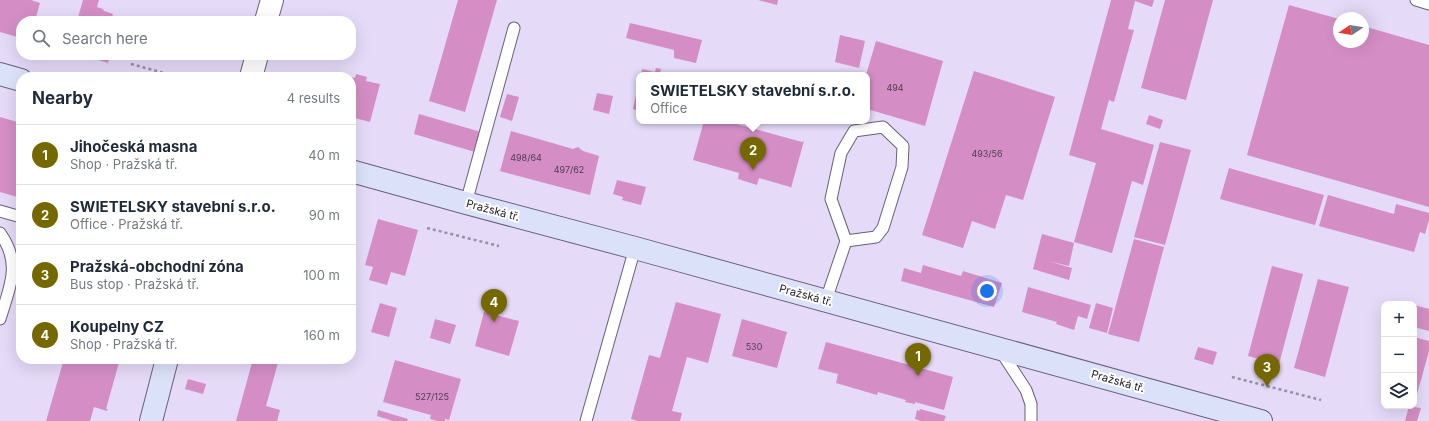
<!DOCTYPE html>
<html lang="en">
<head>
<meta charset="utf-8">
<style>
	:root { --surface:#fff; --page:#f6f6f7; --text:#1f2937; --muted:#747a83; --line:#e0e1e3; --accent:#756800 }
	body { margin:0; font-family:Inter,sans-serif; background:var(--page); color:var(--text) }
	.controls { position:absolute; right:12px; bottom:12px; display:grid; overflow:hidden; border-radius:8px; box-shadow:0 4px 16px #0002 }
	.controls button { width:36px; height:36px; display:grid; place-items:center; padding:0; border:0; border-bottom:1px solid var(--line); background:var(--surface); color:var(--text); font:20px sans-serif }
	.compass { position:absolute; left:1333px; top:12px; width:36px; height:36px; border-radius:50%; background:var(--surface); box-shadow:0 4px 16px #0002; rotate:258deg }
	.you { position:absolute; left:987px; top:291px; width:14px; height:14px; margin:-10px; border:3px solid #fff; border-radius:50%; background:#1a73e8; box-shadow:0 0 0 6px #1a73e833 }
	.badge { display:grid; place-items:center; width:26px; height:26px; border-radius:50%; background:var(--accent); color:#fff; font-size:13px; font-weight:700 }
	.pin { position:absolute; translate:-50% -33px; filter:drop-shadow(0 1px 2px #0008) }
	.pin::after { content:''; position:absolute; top:21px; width:14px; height:12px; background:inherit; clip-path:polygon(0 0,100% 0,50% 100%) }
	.popup { position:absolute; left:636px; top:72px; width:234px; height:52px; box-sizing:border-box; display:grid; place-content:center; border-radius:8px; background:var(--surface); filter:drop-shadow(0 1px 3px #0005); font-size:13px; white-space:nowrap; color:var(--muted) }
	.popup b { font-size:15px; color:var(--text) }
	.popup::after { content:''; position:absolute; left:50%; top:100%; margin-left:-8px; border:8px solid transparent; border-top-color:var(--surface) }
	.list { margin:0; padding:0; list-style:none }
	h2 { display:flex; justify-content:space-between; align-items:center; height:52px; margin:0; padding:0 16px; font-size:17px }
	h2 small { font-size:13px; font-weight:400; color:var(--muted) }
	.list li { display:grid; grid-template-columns:26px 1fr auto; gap:12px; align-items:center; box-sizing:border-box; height:60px; padding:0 16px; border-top:1px solid var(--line) }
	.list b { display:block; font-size:15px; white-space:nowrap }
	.list p { margin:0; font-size:13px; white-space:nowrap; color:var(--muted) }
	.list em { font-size:13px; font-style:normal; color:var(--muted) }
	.icon { flex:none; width:22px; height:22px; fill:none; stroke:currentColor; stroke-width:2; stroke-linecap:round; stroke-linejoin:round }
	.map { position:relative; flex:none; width:1429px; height:421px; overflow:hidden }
	.search { position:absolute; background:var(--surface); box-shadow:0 4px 16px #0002; left:16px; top:16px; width:340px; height:44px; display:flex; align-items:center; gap:10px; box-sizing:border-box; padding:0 14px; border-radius:16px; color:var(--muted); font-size:15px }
	.panel { position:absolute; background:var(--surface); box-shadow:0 4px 16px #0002; left:16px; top:72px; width:340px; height:292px; border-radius:16px }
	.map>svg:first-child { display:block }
	.building { fill:#d48ec5 }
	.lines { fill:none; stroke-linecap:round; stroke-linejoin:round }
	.lane-casing { stroke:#6a607a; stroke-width:13 }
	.street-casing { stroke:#6a607a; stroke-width:24 }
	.secondary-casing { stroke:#6a607a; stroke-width:24 }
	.path { stroke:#9890a5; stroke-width:2.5; stroke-dasharray:3 3; stroke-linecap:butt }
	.lane { stroke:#fff; stroke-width:11 }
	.street { stroke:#fff; stroke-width:22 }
	.secondary { stroke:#dbe1f8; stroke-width:22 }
	.labels { text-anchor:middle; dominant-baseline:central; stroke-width:4; stroke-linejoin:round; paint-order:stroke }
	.number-label { font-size:9px; fill:#503c51 }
	.street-label { font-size:11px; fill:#24202a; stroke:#fff }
</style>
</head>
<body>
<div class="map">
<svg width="1429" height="421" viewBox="0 0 1429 421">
	<rect width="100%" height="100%" fill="#e5daf7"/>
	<path class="building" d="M 0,0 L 31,0 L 40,3 L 35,21 L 21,21 L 21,38 L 0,32 Z
		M 83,0 L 99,0 L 97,7 L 103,9 L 104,11 L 113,14 L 111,21 L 77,21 Z
		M 458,0 L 497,0 L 465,112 L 429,101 Z
		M 758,0 L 778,0 L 777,5 Z
		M 1111,0 L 1154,0 L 1152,7 L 1135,1 L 1128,29 L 1134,30 L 1114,102 L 1109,100 L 1101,129 L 1154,145 L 1143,185 L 1132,181 L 1112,253 L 1074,242 L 1096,163 L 1069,155 Z
		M 1165,0 L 1213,0 L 1186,100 L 1141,88 Z
		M 1289,5 L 1339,19 L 1339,42 L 1363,42 L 1363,26 L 1429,45 L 1429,207 L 1247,155 Z
		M 630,23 L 702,40 L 696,63 L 674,58 L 674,50 L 626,38 Z
		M 840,35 L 865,41 L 859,68 L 835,62 Z
		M 876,41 L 943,61 L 925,126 L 867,109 L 866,75 Z
		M 82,55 L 110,55 L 108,63 Z
		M 656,68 L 661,69 L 660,73 L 665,75 L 641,75 L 642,69 L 655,72 Z
		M 974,71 L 1055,97 L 1023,200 L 1006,195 L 995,229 L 972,221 L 963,248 L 922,235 Z
		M 335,72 L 355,78 L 356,74 L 367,77 L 366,81 L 380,84 L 370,122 L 351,117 L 351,77 L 334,77 Z
		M 638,85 L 639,85 L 639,111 L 633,109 Z
		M 597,93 L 613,96 L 609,114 L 593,110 Z
		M 507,94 L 519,97 L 512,121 L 500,117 Z
		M 419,114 L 481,132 L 475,152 L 414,134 Z
		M 1149,115 L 1163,120 L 1160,129 L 1146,124 Z
		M 0,117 L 21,123 L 21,198 L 0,192 Z
		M 704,121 L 726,121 L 802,142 L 804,141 L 791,188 L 790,187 L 759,178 L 757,185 L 738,179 L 739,173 L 693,160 Z
		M 511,131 L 573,149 L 578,147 L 583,151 L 599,156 L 590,195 L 500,171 Z
		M 1160,142 L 1191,150 L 1165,245 L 1134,237 Z
		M 1229,168 L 1324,195 L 1315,225 L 1220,199 Z
		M 617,180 L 646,187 L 641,205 L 622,200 L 623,197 L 613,194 Z
		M 1328,195 L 1394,214 L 1396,204 L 1429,213 L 1429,220 L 1425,234 L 1420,232 L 1414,252 L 1319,226 Z
		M 378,219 L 418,230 L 405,276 L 391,272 L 387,285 L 369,280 L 373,267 L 365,265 Z
		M 1042,234 L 1074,243 L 1069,266 L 1048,261 L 1072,268 L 1069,280 L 1033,269 Z
		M 1134,239 L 1164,247 L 1139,342 L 1108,334 Z
		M 923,265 L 961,276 L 963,271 L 1002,283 L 994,307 L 901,281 L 904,268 L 921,273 Z
		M 1272,266 L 1303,274 L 1279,364 L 1248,356 Z
		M 1318,279 L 1349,287 L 1325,377 L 1294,368 Z
		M 1028,287 L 1091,305 L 1087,319 L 1078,316 L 1074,330 L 1056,324 L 1057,322 L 1022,312 Z
		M 676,302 L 721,314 L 708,363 L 687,357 L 672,411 L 682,413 L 680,421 L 638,421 L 631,419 L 649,355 L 660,358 Z
		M 380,303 L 397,308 L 389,337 L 371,332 Z
		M 1096,303 L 1113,308 L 1107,333 L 1089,328 Z
		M 1414,305 L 1429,309 L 1429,331 L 1414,327 Z
		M 484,312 L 519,321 L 509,356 L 475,346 Z
		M 435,319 L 456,325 L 450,344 L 430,338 Z
		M 742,319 L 787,332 L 777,368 L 732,356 Z
		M 1414,337 L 1429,341 L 1429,351 L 1414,405 Z
		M 826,342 L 953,377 L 944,410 L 915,402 L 915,404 L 905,402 L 906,400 L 878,392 L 877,395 L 836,383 L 838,374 L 818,369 Z
		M 1198,347 L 1217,352 L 1213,365 L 1194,359 Z
		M 64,359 L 120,359 L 106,409 L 108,409 L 107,411 L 94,407 L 90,421 L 46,421 Z
		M 253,359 L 279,359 L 266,406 L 280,410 L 277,421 L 236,421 Z
		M 395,360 L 461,379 L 449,420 L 445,419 L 445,421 L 437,421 L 430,419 L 431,415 L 383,402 Z
		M 188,379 L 206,384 L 203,394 L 185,389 Z
		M 1409,406 L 1421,408 L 1417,421 L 1405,421 Z
		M 920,409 L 946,416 L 944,421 L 921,421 L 915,419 L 917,410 L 919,411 Z
		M 378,410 L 408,419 L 407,421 L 393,421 L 377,416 Z"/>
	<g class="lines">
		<defs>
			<path id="lane" d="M 1416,0 L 1429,4
				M 466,203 L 514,28
				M 0,211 L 21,217
				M 0,233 C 22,264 10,286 0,319
				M 826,300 L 846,241 L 876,237 L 883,228 L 902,167 L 903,146 L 883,127 L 854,131 L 841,153 L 831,199 L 846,241
				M 1000,350 L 1026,390 L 1031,404 L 1031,421
				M 586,421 L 635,248"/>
			<path id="street" d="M 266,21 L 272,0
				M 251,77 L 257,55"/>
			<path id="secondary" d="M 0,74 L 21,80
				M 351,171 L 466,203 L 635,248 L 1261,421
				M 151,421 L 167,359"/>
		</defs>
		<use href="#lane" class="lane-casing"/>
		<use href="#street" class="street-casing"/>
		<use href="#secondary" class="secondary-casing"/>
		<path class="path" d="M 131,64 L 179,77
			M 427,228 L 499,246
			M 1232,377 L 1321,400"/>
		<use href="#lane" class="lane"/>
		<use href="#street" class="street"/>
		<use href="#secondary" class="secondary"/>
	</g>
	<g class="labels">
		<g class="number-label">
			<text x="895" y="87">494</text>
			<text x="987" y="153">493/56</text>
			<text x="526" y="157">498/64</text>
			<text x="569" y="169">497/62</text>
			<text x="754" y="346">530</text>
			<text x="432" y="396">527/125</text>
		</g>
		<g class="street-label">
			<text transform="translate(493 210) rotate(15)">Pražská tř.</text>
			<text transform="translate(806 295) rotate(15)">Pražská tř.</text>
			<text transform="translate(1118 381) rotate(16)">Pražská tř.</text>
		</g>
	</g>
</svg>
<div class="controls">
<button>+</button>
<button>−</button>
<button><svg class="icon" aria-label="layers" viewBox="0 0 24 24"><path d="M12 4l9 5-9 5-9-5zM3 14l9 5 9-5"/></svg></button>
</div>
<svg class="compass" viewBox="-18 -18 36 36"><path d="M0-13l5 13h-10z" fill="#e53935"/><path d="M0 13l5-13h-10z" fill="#747a83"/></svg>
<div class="you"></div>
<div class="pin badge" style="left:918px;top:376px">1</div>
<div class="pin badge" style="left:753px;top:170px">2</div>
<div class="popup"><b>SWIETELSKY stavební s.r.o.</b>Office</div>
<div class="pin badge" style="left:1267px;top:387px">3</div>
<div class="pin badge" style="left:494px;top:322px">4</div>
<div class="search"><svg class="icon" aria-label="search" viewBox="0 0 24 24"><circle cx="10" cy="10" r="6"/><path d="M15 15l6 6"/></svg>Search here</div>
<section class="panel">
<h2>Nearby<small>4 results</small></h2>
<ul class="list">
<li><span class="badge">1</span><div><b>Jihočeská masna</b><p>Shop · Pražská tř.</p></div><em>40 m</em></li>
<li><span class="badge">2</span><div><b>SWIETELSKY stavební s.r.o.</b><p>Office · Pražská tř.</p></div><em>90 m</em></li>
<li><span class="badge">3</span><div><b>Pražská-obchodní zóna</b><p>Bus stop · Pražská tř.</p></div><em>100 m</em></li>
<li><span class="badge">4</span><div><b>Koupelny CZ</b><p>Shop · Pražská tř.</p></div><em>160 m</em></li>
</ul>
</section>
</div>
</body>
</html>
